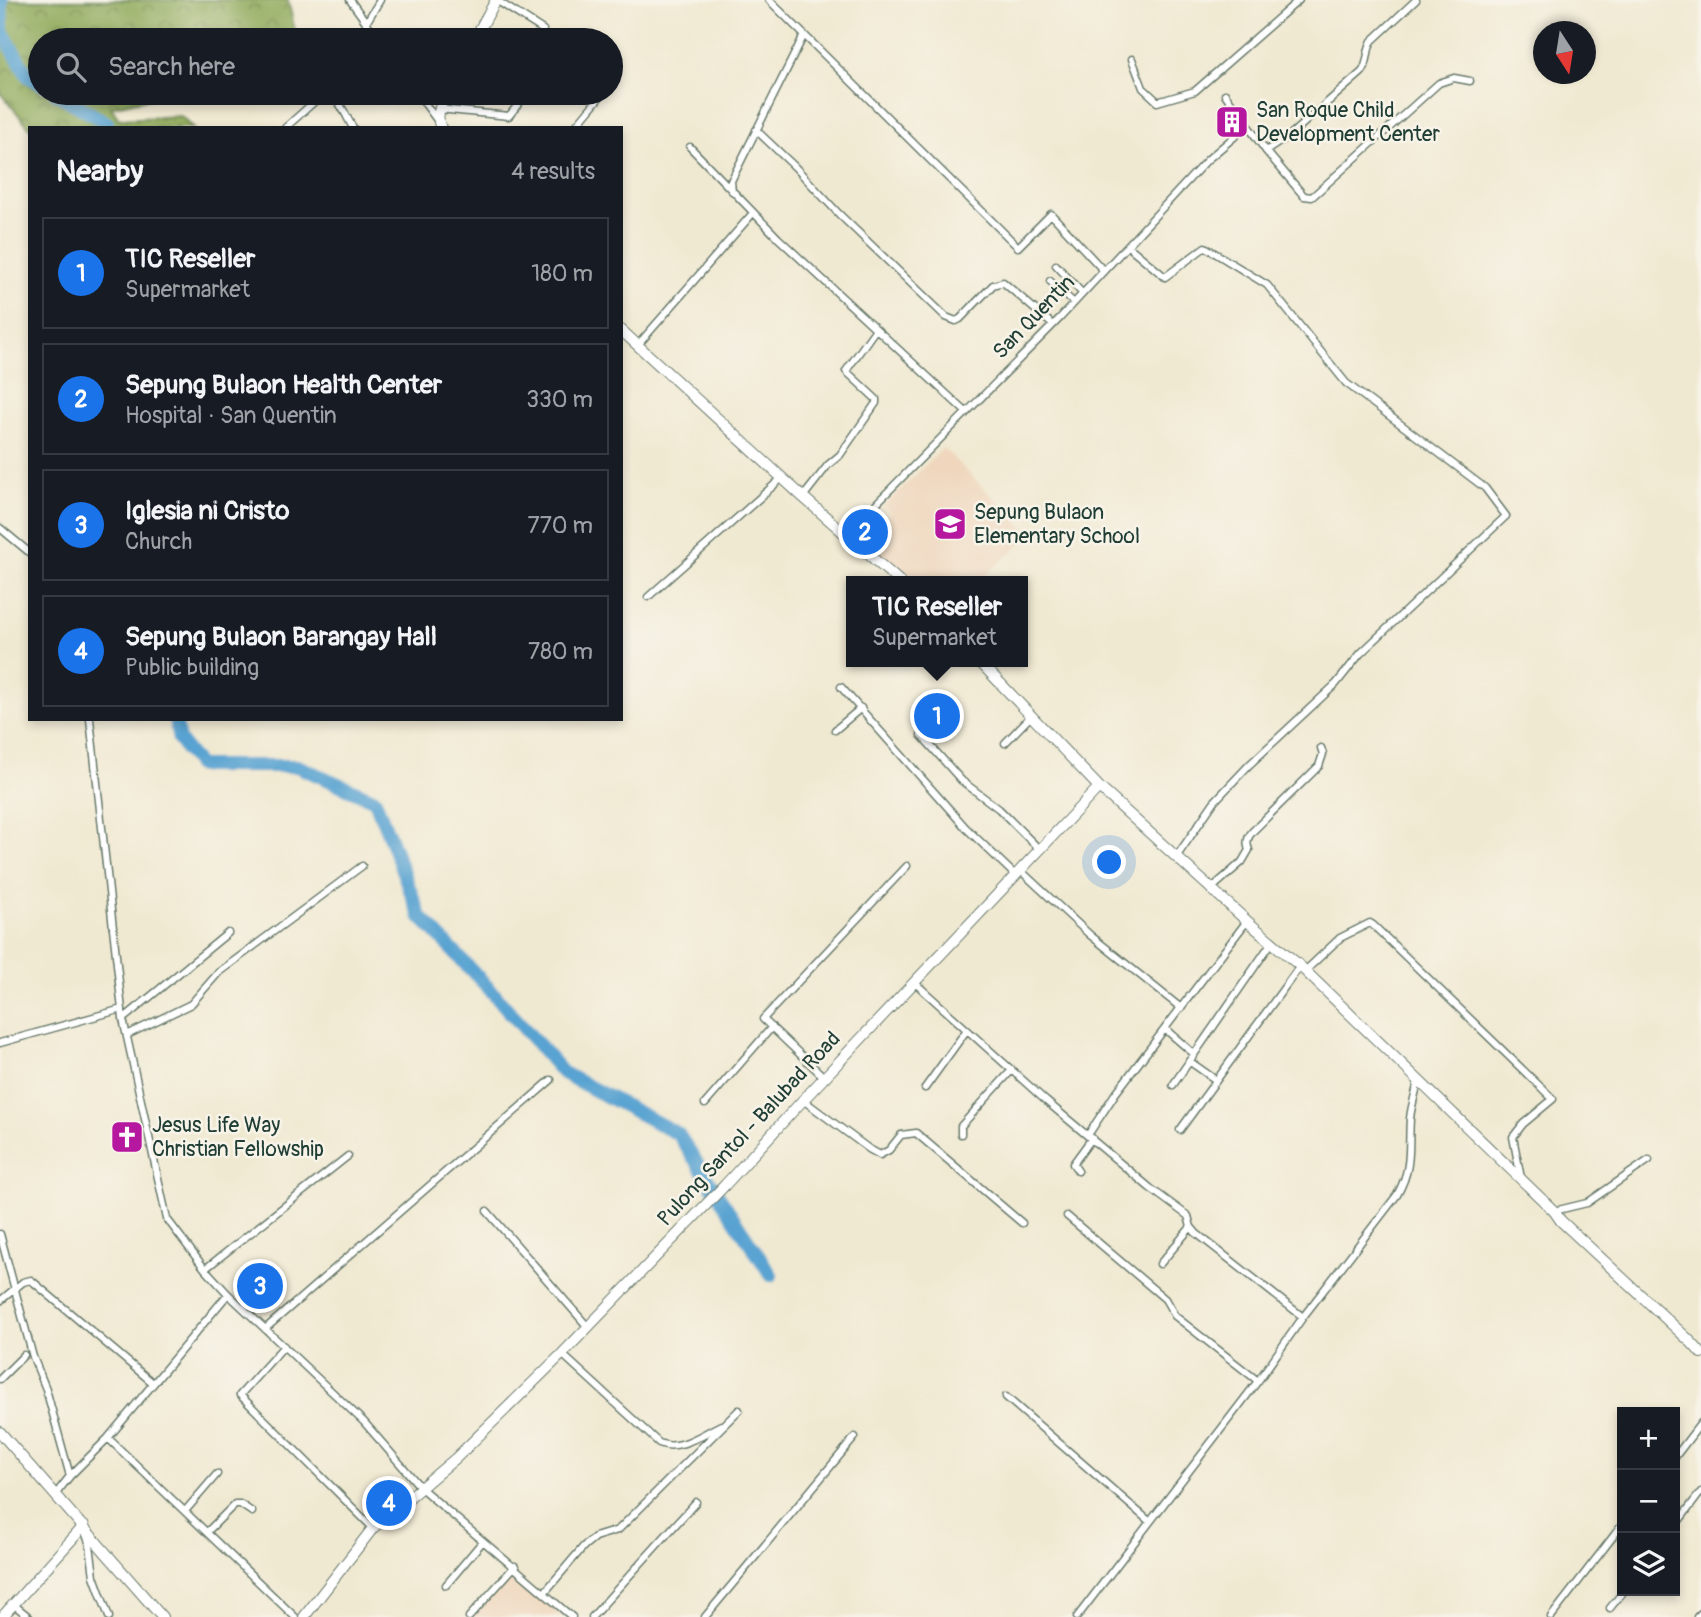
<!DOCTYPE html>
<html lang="en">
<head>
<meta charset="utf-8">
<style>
	:root { --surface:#171b24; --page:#20242c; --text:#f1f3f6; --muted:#9ea1a6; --line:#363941; --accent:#1a73e8 }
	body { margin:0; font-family:Pangolin,sans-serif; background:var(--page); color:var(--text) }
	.controls { position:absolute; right:21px; bottom:21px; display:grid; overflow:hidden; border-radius:0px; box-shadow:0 4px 10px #0003 }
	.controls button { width:63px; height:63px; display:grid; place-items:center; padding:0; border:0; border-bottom:2px solid var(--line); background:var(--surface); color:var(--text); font:35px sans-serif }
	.compass { position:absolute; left:1533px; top:21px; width:63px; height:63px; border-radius:50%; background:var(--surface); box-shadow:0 4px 10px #0003; rotate:168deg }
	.you { position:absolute; left:1110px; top:863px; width:24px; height:24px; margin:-18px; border:5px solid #fff; border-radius:50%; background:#1a73e8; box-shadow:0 0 0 10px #1a73e833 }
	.badge { display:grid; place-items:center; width:46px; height:46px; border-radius:50%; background:var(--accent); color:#fff; font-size:23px; font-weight:700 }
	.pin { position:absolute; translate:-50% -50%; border:4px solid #fff; box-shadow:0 2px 7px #0006 }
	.popup { position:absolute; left:846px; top:576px; width:182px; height:91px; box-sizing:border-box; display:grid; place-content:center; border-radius:0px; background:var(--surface); filter:drop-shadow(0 2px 5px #0005); font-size:23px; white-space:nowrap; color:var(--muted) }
	.popup b { font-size:26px; color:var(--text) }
	.popup::after { content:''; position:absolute; left:50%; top:100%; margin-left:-14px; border:14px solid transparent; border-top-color:var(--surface) }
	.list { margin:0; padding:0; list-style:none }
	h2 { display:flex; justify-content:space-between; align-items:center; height:91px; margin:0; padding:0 28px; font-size:30px }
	h2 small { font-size:23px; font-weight:400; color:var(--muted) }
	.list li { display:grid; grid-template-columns:46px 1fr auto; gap:21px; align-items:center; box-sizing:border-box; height:112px; margin:0 14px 14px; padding:0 14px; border:2px solid var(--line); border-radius:0px }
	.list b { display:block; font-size:26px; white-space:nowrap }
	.list p { margin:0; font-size:23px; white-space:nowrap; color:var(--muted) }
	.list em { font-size:23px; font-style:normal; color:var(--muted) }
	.icon { flex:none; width:38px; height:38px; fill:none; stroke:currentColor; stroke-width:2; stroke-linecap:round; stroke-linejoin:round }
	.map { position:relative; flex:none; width:1701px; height:1617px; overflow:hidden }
	.search { position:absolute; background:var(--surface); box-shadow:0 4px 10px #0003; left:28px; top:28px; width:595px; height:77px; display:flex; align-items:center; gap:18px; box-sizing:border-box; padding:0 24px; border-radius:38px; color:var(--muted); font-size:26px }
	.panel { position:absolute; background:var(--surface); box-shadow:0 4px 10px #0003; left:28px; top:126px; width:595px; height:595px; border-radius:0px }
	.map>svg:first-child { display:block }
	.built { fill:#efd6bc }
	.forest { fill:url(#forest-crowns); stroke:#587448; stroke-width:2 }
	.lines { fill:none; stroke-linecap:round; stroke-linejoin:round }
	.river { stroke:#59a3d1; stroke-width:14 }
	.street-casing { stroke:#68796b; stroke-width:9 }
	.secondary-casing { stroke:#68796b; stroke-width:12 }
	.street { stroke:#fff; stroke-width:6 }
	.secondary { stroke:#fff; stroke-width:10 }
	.labels { text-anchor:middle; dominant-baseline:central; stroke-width:5; stroke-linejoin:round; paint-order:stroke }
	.poi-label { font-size:21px; fill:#1f3d34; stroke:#f7f3e8; text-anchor:start }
	.street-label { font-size:21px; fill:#1f3d34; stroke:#f7f3e8 }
</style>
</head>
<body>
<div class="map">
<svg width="1701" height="1617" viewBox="0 0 1701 1617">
	<defs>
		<pattern id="forest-crowns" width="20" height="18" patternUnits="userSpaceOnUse" patternTransform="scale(1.75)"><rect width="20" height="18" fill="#90aa5b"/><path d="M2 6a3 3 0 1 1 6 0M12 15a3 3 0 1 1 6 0" fill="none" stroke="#758c4c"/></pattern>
	</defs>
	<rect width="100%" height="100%" fill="#f7f3e8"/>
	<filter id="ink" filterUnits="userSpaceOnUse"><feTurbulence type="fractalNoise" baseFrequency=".0143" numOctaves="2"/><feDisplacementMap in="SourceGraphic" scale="14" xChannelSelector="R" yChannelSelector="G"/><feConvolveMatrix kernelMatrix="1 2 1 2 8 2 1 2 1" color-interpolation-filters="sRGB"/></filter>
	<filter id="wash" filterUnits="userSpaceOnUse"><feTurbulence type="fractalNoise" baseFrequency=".00686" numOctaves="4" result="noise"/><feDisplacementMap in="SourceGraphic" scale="28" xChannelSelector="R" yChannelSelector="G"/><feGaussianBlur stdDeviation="1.57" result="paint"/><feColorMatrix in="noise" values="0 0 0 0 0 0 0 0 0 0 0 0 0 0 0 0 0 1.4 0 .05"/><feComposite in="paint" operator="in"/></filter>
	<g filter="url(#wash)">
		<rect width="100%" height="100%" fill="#f0e9d2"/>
		<path class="built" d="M 943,448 L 1031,535 L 979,581 L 907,581 L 863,542 L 890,514 L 884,506 Z
			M 513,1572 L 562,1617 L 472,1617 Z"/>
		<path class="forest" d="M 0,0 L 288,0 L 297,40 L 40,40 L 40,93 L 172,93 L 111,107 L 119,119 L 181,116 L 193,128 L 30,128 L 0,93 Z"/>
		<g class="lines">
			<path class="river" d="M 1,0 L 2,31 L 28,76 L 40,83
				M 56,93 L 107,123 L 106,128
				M 175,719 L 179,740 L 199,766 L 297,766 L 375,800 L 420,916 L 495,995 L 563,1073 L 678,1134 L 771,1275"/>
		</g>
	</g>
	<g filter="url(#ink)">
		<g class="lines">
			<defs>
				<path id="street" d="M 350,0 L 379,40
					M 496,0 L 543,30
					M 769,0 L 1018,247 L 1051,214 L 1103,270
					M 366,23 L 380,0
					M 1132,59 L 1143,88 L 1157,101 L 1157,102 L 1195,91 L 1299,0
					M 327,93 C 340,99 346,116 353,128
					M 417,93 L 437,120
					M 1225,94 L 1266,151 L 1304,196 L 1312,197 L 1439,83 L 1454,78 L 1470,81
					M 439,109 L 509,116 L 527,93
					M 285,128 L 324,93
					M 574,128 L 603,93
					M 756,130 L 795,167 L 839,214 L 946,317 L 956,321 L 960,319 L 993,285 L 1003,282 L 1053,325
					M 690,147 L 778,238 L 966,412
					M 1266,151 L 1289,136 L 1362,72 C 1369,63 1366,51 1372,41 L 1416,0
					M 732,191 L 731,181 L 804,35
					M 1128,246 L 1165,277 L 1205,247 L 1267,285 L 1346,383 L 1485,488 L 1506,516 L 1360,654 L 1336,684 L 1249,765 L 1214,802 L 1177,856
					M 1056,265 L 1082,293
					M 1050,281 L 1074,303
					M 637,346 L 753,213
					M 803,497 L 828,465 L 840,455 L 876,403 L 876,399 L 846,371 L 875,330
					M 0,528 L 30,553
					M 846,534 L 1060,318 L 1207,160 L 1247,126
					M 648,597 L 782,478
					M 841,687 L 966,828 L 1015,875
					M 90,719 L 123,1019 L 167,1219 L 205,1269 L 228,1294 L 364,1422 L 422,1489 L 572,1617
					M 835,730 L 861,708
					M 921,735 L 962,781 L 999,809 L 1040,850
					M 1005,743 L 1032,715
					M 1020,870 L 1090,935 L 1181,1008
					M 1212,888 L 1242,862 L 1249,850 C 1246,843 1247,838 1252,832 L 1319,766 L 1323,754 L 1321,748
					M 1305,971 L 1340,938 L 1370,923 L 1373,925 L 1553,1099 L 1523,1124 L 1513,1137 L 1521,1178
					M 914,982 L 1046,1101 L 1150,1188 L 1188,1216 L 1191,1227 L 1196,1233 L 1303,1317
					M 123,1019 L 228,933
					M 1165,1029 L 1193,1053
					M 127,1035 L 191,1004 L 219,972 L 362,866
					M 0,1043 L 122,1009
					M 1189,1061 L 1216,1080
					M 825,1078 L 763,1019 L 907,866
					M 1173,1085 L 1272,942
					M 925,1088 L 966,1031
					M 803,1100 L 869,1149 L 880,1155 L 889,1150 L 901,1135 L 916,1133 L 1022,1223
					M 705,1104 L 772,1027
					M 1180,1130 L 1300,966
					M 961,1134 L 961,1126 L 1011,1071
					M 1088,1135 L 1115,1094 L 1247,921
					M 1078,1171 L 1073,1164 L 1092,1138
					M 487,1211 L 588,1327
					M 1554,1211 L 1587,1203 L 1649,1160
					M 1067,1216 L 1165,1299 L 1175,1316 L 1258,1381
					M 0,1234 L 33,1357 L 46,1389 L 70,1476
					M 1160,1264 L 1191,1227
					M 205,1269 L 348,1156
					M 0,1301 L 23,1282 L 31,1280 L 153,1383
					M 265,1329 L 551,1080
					M 284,1346 L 240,1395 L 373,1528
					M 562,1354 L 659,1443 C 679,1452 702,1434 721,1425
					M 0,1379 L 24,1355
					M 1006,1397 L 1149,1521
					M 108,1438 L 295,1617
					M 1675,1457 L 1701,1423
					M 55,1495 L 70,1476 L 108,1438 L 228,1294
					M 186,1510 L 217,1474
					M 1675,1526 L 1701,1492
					M 208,1531 L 235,1504 L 240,1504 L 252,1512
					M 85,1532 L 90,1545 L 94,1576 L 109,1617
					M 446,1585 L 483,1541
					M 544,1593 L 584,1546 L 595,1537 L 618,1530 L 739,1410
					M 13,1604 L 29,1617
					M 1610,1608 L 1624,1591
					M 469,1617 L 515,1566
					M 592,1617 L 696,1502
					M 705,1617 L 855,1437
					M 1077,1617 L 1258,1381 L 1303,1317 L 1397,1195 C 1413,1167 1408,1149 1410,1119 C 1411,1106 1416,1093 1418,1081
					M 1551,1617 L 1622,1525
					M 1697,1617 L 1701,1613"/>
				<path id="secondary" d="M 474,40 L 496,0
					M 441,128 C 435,116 441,104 446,93
					M 621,330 L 803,497 L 899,581
					M 980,662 L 1099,787 L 1247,921 L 1300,966 L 1554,1211 L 1561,1221 L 1691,1342 L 1701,1353
					M 0,1432 L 162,1617
					M 2,1617 L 84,1526
					M 304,1617 L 373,1528 L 456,1458 L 562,1354 L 725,1185 L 803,1100 L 1099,787"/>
			</defs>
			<use href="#street" class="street-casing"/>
			<use href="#secondary" class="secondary-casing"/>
			<use href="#street" class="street"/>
			<use href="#secondary" class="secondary"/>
		</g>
	</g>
	<defs>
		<symbol id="building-square" viewBox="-11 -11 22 22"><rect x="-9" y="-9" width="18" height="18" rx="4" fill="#b5179e" stroke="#f7f3e8"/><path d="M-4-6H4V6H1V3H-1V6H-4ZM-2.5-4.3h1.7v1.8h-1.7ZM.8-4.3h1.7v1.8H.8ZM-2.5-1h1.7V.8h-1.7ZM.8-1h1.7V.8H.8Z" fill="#fff"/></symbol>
		<symbol id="school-square" viewBox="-11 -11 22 22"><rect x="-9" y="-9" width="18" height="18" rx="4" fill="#b5179e" stroke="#f7f3e8"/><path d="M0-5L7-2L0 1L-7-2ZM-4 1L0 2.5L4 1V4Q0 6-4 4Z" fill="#fff"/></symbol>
		<symbol id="church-square" viewBox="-11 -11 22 22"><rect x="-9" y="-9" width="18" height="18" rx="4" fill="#b5179e" stroke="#f7f3e8"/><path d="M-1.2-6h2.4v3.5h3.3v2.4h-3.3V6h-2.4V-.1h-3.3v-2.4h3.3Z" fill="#fff"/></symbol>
	</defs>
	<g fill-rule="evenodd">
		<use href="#building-square" x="1213" y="103" width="38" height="38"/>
		<use href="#school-square" x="931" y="505" width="38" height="38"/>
		<use href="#church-square" x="108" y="1118" width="38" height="38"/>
	</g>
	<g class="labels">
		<g class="poi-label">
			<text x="1256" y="110">San Roque Child<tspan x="1256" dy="24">Development Center</tspan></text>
			<text x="974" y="512">Sepung Bulaon<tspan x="974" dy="24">Elementary School</tspan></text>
			<text x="152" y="1125">Jesus Life Way<tspan x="152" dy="24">Christian Fellowship</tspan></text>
		</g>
		<g class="street-label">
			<text transform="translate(1034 317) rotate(-46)">San Quentin</text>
			<text transform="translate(749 1129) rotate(-47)">Pulong Santol - Balubad Road</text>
		</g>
	</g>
</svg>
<div class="controls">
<button>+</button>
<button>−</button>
<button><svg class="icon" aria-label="layers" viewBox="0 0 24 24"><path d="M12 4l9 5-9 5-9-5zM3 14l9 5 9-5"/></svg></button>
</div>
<svg class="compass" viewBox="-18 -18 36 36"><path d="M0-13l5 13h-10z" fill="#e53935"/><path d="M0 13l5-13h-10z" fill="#9ea1a6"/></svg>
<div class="you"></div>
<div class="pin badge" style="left:937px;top:716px">1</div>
<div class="popup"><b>TIC Reseller</b>Supermarket</div>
<div class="pin badge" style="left:865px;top:532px">2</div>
<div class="pin badge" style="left:260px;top:1286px">3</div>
<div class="pin badge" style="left:389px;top:1503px">4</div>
<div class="search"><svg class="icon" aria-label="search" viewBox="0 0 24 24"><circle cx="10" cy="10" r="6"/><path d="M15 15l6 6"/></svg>Search here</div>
<section class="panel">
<h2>Nearby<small>4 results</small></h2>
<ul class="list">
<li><span class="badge">1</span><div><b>TIC Reseller</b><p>Supermarket</p></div><em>180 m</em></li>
<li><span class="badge">2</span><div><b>Sepung Bulaon Health Center</b><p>Hospital · San Quentin</p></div><em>330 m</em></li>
<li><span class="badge">3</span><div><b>Iglesia ni Cristo</b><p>Church</p></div><em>770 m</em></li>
<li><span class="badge">4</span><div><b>Sepung Bulaon Barangay Hall</b><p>Public building</p></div><em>780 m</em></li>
</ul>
</section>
</div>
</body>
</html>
